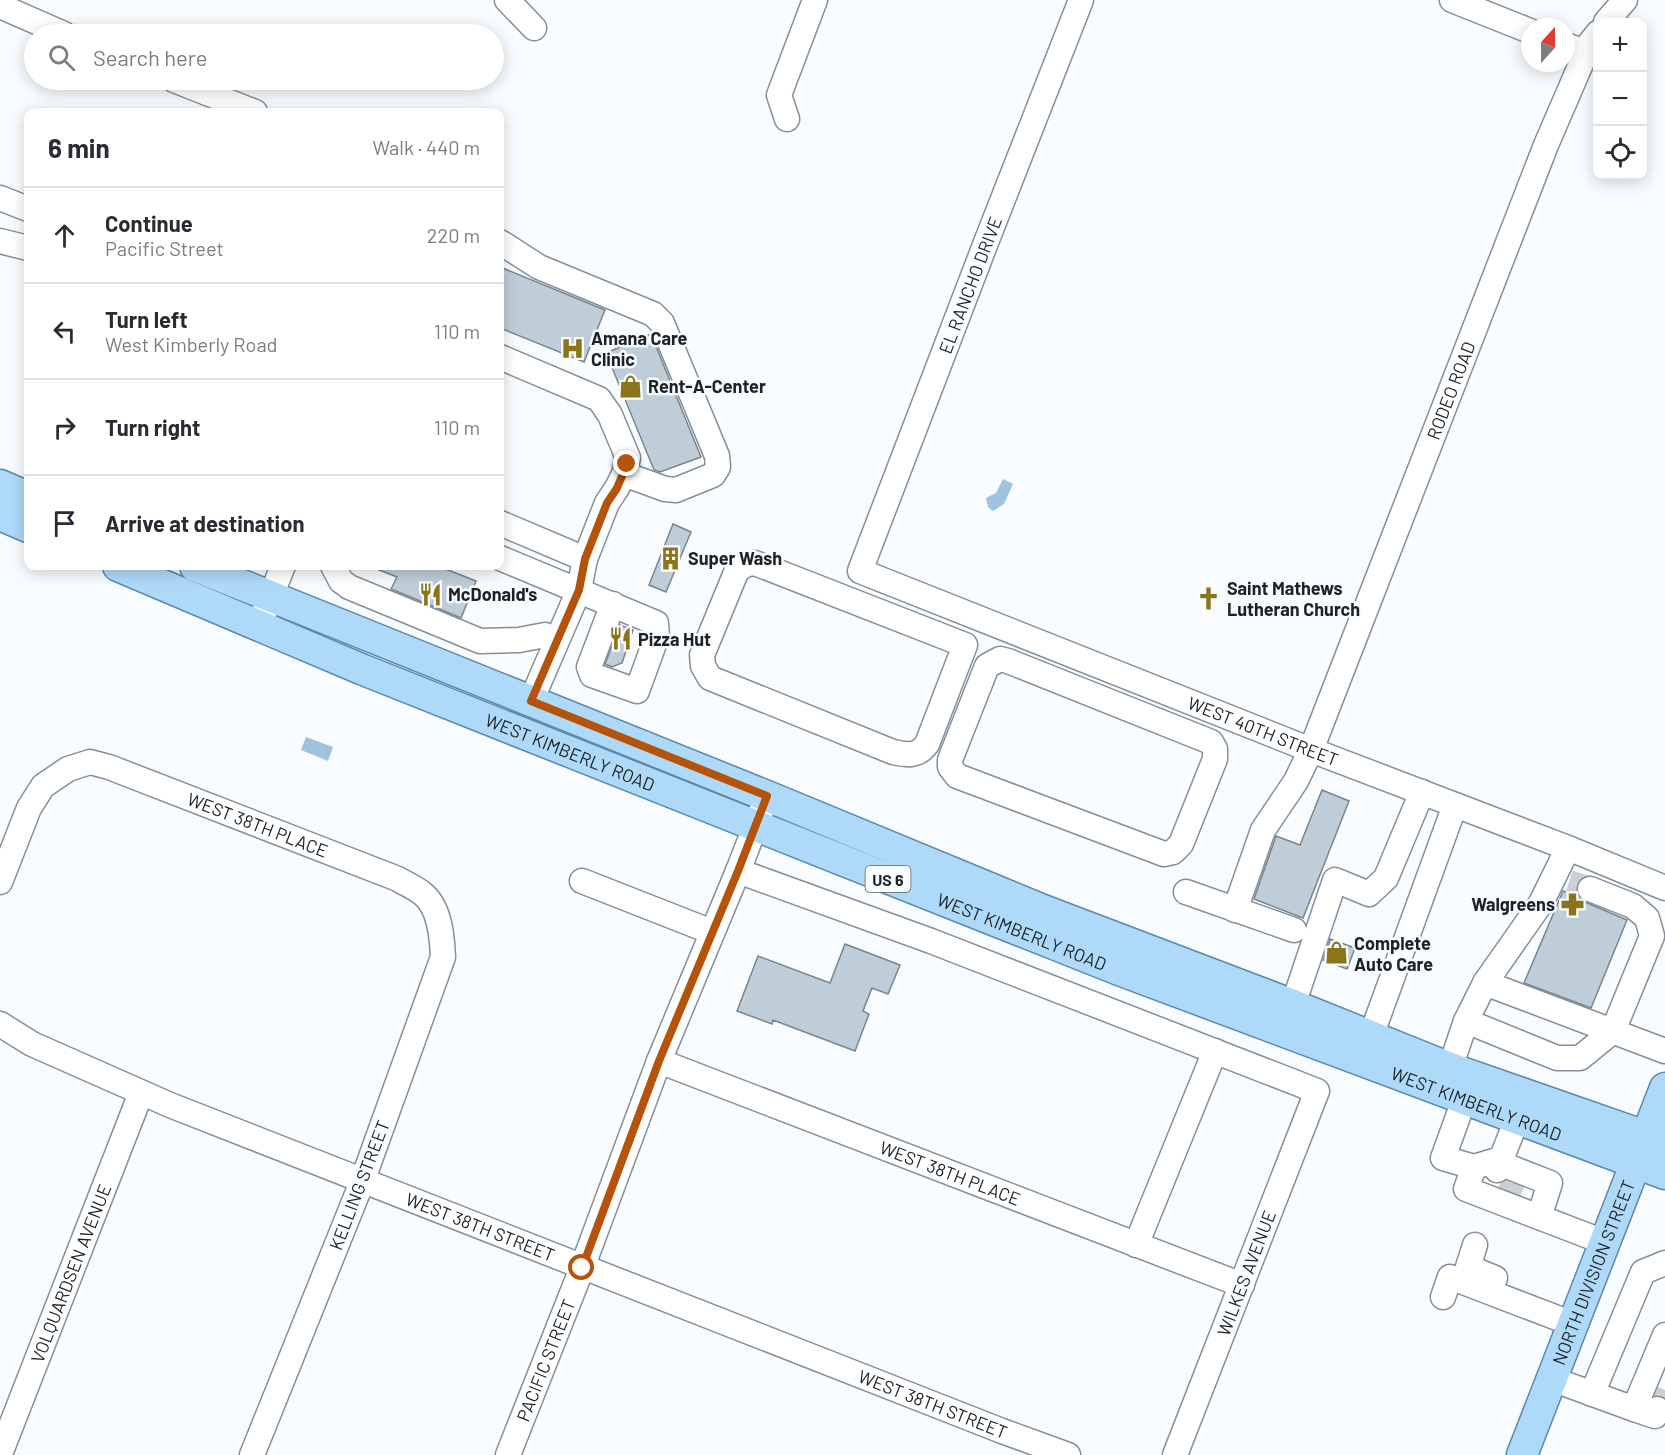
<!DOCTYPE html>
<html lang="en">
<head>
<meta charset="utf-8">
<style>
	:root { --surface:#fff; --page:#f7f7f7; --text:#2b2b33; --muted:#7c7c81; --line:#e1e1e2 }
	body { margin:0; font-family:Barlow,sans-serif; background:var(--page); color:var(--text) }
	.controls { position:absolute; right:18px; top:18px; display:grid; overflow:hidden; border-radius:12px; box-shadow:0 3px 15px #0003 }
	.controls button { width:54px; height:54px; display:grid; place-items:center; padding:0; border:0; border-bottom:2px solid var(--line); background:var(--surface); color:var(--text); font:30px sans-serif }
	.compass { position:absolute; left:1521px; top:18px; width:54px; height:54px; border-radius:50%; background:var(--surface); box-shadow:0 3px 15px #0003; rotate:21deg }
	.stop { position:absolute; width:18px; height:18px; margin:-14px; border:4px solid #b45309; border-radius:50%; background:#fff }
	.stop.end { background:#b45309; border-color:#fff; box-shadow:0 2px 6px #0008 }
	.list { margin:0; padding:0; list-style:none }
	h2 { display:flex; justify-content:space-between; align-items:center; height:78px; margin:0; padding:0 24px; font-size:26px }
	h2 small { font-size:20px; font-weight:400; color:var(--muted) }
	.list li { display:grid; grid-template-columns:39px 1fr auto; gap:18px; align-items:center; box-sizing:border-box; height:96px; padding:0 24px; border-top:2px solid var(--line) }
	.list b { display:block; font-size:22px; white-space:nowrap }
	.list p { margin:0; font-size:20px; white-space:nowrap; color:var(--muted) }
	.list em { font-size:20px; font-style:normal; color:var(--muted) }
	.icon { flex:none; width:33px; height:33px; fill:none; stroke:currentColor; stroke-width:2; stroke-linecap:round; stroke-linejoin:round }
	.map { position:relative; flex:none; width:1665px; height:1455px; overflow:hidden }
	.search { position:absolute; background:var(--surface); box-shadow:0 3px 15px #0003; left:24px; top:24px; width:480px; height:66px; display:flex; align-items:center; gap:15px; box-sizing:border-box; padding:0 21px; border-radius:33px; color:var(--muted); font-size:22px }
	.panel { position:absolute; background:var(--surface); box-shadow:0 3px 15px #0003; left:24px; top:108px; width:480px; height:462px; border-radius:12px }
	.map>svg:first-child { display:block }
	.water { fill:#9fc2de }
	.building { fill:#bfcdd9; stroke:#78858f; stroke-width:1.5 }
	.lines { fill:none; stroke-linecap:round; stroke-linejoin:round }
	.minor-tunnel { stroke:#cdd0d3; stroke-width:24; stroke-dasharray:24 12; stroke-linecap:butt }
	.minor-casing { stroke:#83909b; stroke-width:27 }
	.major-casing { stroke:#5989ad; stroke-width:33 }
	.minor { stroke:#fff; stroke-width:24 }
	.major { stroke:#afd9f9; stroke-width:30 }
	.route { stroke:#b45309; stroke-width:8 }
	.labels { text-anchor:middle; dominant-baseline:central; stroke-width:5; stroke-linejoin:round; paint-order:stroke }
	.shield { fill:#f9fcfe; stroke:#5e6367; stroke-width:1.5 }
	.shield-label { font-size:16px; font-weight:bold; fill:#1c2226 }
	.street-label { font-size:18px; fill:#1c2226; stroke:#f9fcfe }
	.poi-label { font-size:18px; font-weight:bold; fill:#1c2226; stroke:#f9fcfe; text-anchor:start }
</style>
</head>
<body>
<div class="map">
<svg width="1665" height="1455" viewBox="0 0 1665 1455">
	<rect width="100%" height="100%" fill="#f9fcfe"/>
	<path class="water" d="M 1003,479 L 1013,484 L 1004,504 L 993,511 L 988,507 L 986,498 L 996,493 Z
		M 306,737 L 333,747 L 328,761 L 301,750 Z"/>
	<path class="building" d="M 500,267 L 605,310 L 584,362 L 500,328 Z
		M 651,334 L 701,457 L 660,472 L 654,470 L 606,353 Z
		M 673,524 L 691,532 L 666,592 L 649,585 Z
		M 369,566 L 438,566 L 476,581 L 461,618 L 391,589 L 397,577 Z
		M 620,625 L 633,630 L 622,663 L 612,667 L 605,664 Z
		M 1322,790 L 1349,801 L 1303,918 L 1254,899 L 1276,836 L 1300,845 Z
		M 1563,891 L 1578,897 L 1585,902 L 1627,920 L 1591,1008 L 1524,983 Z
		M 1330,939 L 1355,948 L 1347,969 L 1323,960 Z
		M 845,944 L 900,965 L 888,994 L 872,988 L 863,1011 L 869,1014 L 855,1051 L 773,1020 L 772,1024 L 737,1011 L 758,956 L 830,983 Z"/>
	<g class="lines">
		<path class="minor-tunnel" d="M 1569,882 L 1590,889
			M 1509,1193 L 1515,1177
			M 1657,1409 L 1665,1390"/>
		<defs>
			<g id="minor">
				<path d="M 507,0 L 534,28"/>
				<path id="s1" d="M 1081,0 L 985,245 L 860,571 L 1311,750 L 1568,848 L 1665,888"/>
				<path d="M 1452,0 L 1530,31"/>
				<path d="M 0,6 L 64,34"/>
				<path d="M 1606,22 L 1625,0"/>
				<path d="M 1566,45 L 1586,53"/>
				<path d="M 174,80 L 255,112"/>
				<path d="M 787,119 L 779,95 L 815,0"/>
				<path d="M 0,198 L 28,209"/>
				<path d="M 0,241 L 28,248"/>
				<path d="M 500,242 L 539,267 L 653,314 L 662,323 L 717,456 L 718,467 L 713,475 L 676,490 L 665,489 L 624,474"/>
				<path d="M 500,357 L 599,399 L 610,415 L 628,458 L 624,474 L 617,488 L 607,503 L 585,559 L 579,590 L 531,701"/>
				<path d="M 500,523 L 585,559"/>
				<path d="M 500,558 L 656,623 L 657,636 L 637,691 L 592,675 L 589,667 L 613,604"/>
				<path d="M 755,563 L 965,645 L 927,744 C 917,757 908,755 893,752 L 710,678 L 703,666 L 702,655 L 737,570 L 747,564 Z"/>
				<path d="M 333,566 L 341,581 L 349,587 L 480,641 L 519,640 L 545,635 L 557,640"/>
				<path d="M 264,613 L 283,566"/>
				<path d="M 1000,659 L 1008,661 L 1211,742 L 1215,749 L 1215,759 L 1181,844 L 1173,852 L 1164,854 L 957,776 L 950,767 L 950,760 L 987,666 Z"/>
				<path d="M 738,871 L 931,941 L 1317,1091 L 1175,1455"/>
				<path d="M 582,881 L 712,932"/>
				<path id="s2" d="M 0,882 L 29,808 L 43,786 L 68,769 L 90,762 L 109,767 L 398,879 C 406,884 416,888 423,894 C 440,908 442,937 443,957 L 362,1182 L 252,1455"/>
				<path d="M 1186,892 L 1294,930"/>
				<path id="s3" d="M 1235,910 L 1263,830 L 1296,781 L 1311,750 L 1546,145 L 1590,43 L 1598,33"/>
				<path d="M 1485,983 L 1665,1051"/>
				<path d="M 1293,1005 L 1335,880 L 1369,894 L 1386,878 L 1422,792"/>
				<path d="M 1466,1021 L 1557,1058 L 1580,1058 L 1613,1031 L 1652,936 L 1647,918 L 1633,906 L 1590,889"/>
				<path id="s4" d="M 0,1024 L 32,1044 L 170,1105 L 1002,1431 L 1068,1455"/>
				<path d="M 1371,1036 L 1455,805"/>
				<path id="s5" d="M 659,1061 L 1242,1285"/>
				<path d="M 1450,1068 L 1466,1021 L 1485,983 L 1541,903 L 1568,848"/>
				<path d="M 1464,1100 L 1443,1158 L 1474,1167 L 1466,1189 L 1604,1242"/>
				<path d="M 1474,1167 L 1494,1161 L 1550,1183 L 1539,1217"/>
				<path d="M 1497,1170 L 1517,1119"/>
				<path d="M 1136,1245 L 1215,1051"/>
				<path d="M 1475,1245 L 1468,1267 L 1495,1278"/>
				<path d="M 1443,1297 L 1450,1277 L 1573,1324"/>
				<path d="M 1552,1379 L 1634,1409 L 1665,1335"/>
				<path d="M 1592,1394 L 1643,1272 L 1665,1263"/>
				<path d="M 1634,1409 L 1655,1416 L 1657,1409"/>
				<path id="s6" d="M 0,1454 L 141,1093"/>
				<path id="s7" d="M 508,1455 L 582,1268 L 659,1061 L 738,871 L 767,796"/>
			</g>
			<g id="major">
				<path d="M 0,485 L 28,497"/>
				<path d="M 0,515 L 28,527"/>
				<path id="s8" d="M 118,566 L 361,669 L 1119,970 L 1665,1174"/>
				<path d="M 195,566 L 767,796 L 1043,910 L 1293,1005 L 1450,1068 L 1665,1143"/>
				<path id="s9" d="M 1522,1455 L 1665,1088"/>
			</g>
		</defs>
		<use href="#minor" class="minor-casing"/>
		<use href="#major" class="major-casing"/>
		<use href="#minor" class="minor"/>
		<use href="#major" class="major"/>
	</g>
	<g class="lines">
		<path class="route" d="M 582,1268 L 659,1061 L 738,871 L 767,796 L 531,701 L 579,590 L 585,559 L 607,503 L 617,488 L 627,464"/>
	</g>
	<defs>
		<symbol id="hospital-bare" viewBox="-9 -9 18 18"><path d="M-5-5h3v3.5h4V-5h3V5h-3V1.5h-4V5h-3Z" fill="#8d7418" stroke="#f9fcfe" stroke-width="2.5" paint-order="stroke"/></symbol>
		<symbol id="shop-bare" viewBox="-9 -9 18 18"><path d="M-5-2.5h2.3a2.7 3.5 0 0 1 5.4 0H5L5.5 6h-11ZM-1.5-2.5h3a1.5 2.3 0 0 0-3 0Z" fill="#8d7418" stroke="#f9fcfe" stroke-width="2.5" paint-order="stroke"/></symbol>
		<symbol id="building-bare" viewBox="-9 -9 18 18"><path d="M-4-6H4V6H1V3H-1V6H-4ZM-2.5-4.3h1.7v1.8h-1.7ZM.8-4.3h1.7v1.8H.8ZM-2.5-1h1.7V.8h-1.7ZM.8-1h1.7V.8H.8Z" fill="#8d7418" stroke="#f9fcfe" stroke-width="2.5" paint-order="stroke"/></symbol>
		<symbol id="restaurant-bare" viewBox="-9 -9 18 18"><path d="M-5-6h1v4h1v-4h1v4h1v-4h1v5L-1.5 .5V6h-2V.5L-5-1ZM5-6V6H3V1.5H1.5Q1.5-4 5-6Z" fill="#8d7418" stroke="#f9fcfe" stroke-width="2.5" paint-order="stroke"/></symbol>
		<symbol id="church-bare" viewBox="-9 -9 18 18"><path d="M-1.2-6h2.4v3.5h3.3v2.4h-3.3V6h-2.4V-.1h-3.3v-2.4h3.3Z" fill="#8d7418" stroke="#f9fcfe" stroke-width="2.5" paint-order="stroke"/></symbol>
		<symbol id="pharmacy-bare" viewBox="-9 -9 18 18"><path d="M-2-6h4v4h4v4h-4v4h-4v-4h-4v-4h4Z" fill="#8d7418" stroke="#f9fcfe" stroke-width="2.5" paint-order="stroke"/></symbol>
	</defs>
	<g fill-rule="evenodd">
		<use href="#hospital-bare" x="556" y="332" width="33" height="33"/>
		<use href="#shop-bare" x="614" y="370" width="33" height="33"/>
		<use href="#building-bare" x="654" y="542" width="33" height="33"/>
		<use href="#restaurant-bare" x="414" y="578" width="33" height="33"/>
		<use href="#church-bare" x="1192" y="582" width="33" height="33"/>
		<use href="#restaurant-bare" x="604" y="622" width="33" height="33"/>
		<use href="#pharmacy-bare" x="1556" y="888" width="33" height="33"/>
		<use href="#shop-bare" x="1320" y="936" width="33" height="33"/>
	</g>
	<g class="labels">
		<rect class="shield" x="865.5" y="866" width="45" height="26" rx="4.5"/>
		<g class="shield-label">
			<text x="888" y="879">US 6</text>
		</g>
		<g class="street-label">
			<text transform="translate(970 285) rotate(-69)">EL RANCHO DRIVE</text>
			<text stroke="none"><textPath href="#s3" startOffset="564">RODEO ROAD</textPath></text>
			<text stroke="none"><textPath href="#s1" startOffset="1046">WEST 40TH STREET</textPath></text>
			<text stroke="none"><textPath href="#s8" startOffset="489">WEST KIMBERLY ROAD</textPath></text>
			<text stroke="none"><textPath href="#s2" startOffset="338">WEST 38TH PLACE</textPath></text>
			<text stroke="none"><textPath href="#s8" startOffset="975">WEST KIMBERLY ROAD</textPath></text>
			<text stroke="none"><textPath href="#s8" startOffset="1461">WEST KIMBERLY ROAD</textPath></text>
			<text stroke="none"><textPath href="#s5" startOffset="312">WEST 38TH PLACE</textPath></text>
			<text transform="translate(359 1185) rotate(-69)">KELLING STREET</text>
			<text stroke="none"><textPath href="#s4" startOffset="522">WEST 38TH STREET</textPath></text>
			<text stroke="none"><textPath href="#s9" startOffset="196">NORTH DIVISION STREET</textPath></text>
			<text stroke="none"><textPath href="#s6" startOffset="194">VOLQUARDSEN AVENUE</textPath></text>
			<text transform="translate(1246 1273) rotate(-69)">WILKES AVENUE</text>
			<text stroke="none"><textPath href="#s7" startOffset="102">PACIFIC STREET</textPath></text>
			<text stroke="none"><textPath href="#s4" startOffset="1008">WEST 38TH STREET</textPath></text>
		</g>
		<g class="poi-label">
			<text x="591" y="338">Amana Care<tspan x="591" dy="21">Clinic</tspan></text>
			<text x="648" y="386">Rent-A-Center</text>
			<text x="688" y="558">Super Wash</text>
			<text x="1227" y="588">Saint Mathews<tspan x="1227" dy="21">Lutheran Church</tspan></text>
			<text x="448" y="594">McDonald's</text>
			<text x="638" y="639">Pizza Hut</text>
			<text x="1555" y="904" text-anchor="end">Walgreens</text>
			<text x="1354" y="943">Complete<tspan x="1354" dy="21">Auto Care</tspan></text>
		</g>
	</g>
</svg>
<div class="controls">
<button>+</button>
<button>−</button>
<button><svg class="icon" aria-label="locate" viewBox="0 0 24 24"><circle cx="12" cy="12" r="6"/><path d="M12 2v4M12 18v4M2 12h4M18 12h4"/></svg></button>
</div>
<svg class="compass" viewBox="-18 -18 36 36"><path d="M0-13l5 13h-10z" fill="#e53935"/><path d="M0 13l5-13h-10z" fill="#7c7c81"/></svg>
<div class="stop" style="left:582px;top:1268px"></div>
<div class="stop end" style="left:627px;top:464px"></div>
<div class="search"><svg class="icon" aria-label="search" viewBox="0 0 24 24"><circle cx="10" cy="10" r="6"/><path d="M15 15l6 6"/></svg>Search here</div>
<section class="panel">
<h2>6 min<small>Walk · 440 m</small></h2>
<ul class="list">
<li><svg class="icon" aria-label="ahead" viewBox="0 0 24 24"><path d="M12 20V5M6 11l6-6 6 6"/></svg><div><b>Continue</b><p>Pacific Street</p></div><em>220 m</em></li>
<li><svg class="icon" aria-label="left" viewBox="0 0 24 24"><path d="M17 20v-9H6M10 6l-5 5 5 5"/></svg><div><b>Turn left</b><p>West Kimberly Road</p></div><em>110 m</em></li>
<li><svg class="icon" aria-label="right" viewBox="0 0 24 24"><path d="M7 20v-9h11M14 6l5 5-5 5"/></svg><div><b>Turn right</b></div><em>110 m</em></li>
<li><svg class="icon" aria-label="arrive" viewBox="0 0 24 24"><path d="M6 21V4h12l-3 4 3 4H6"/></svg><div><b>Arrive at destination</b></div></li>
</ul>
</section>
</div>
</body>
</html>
